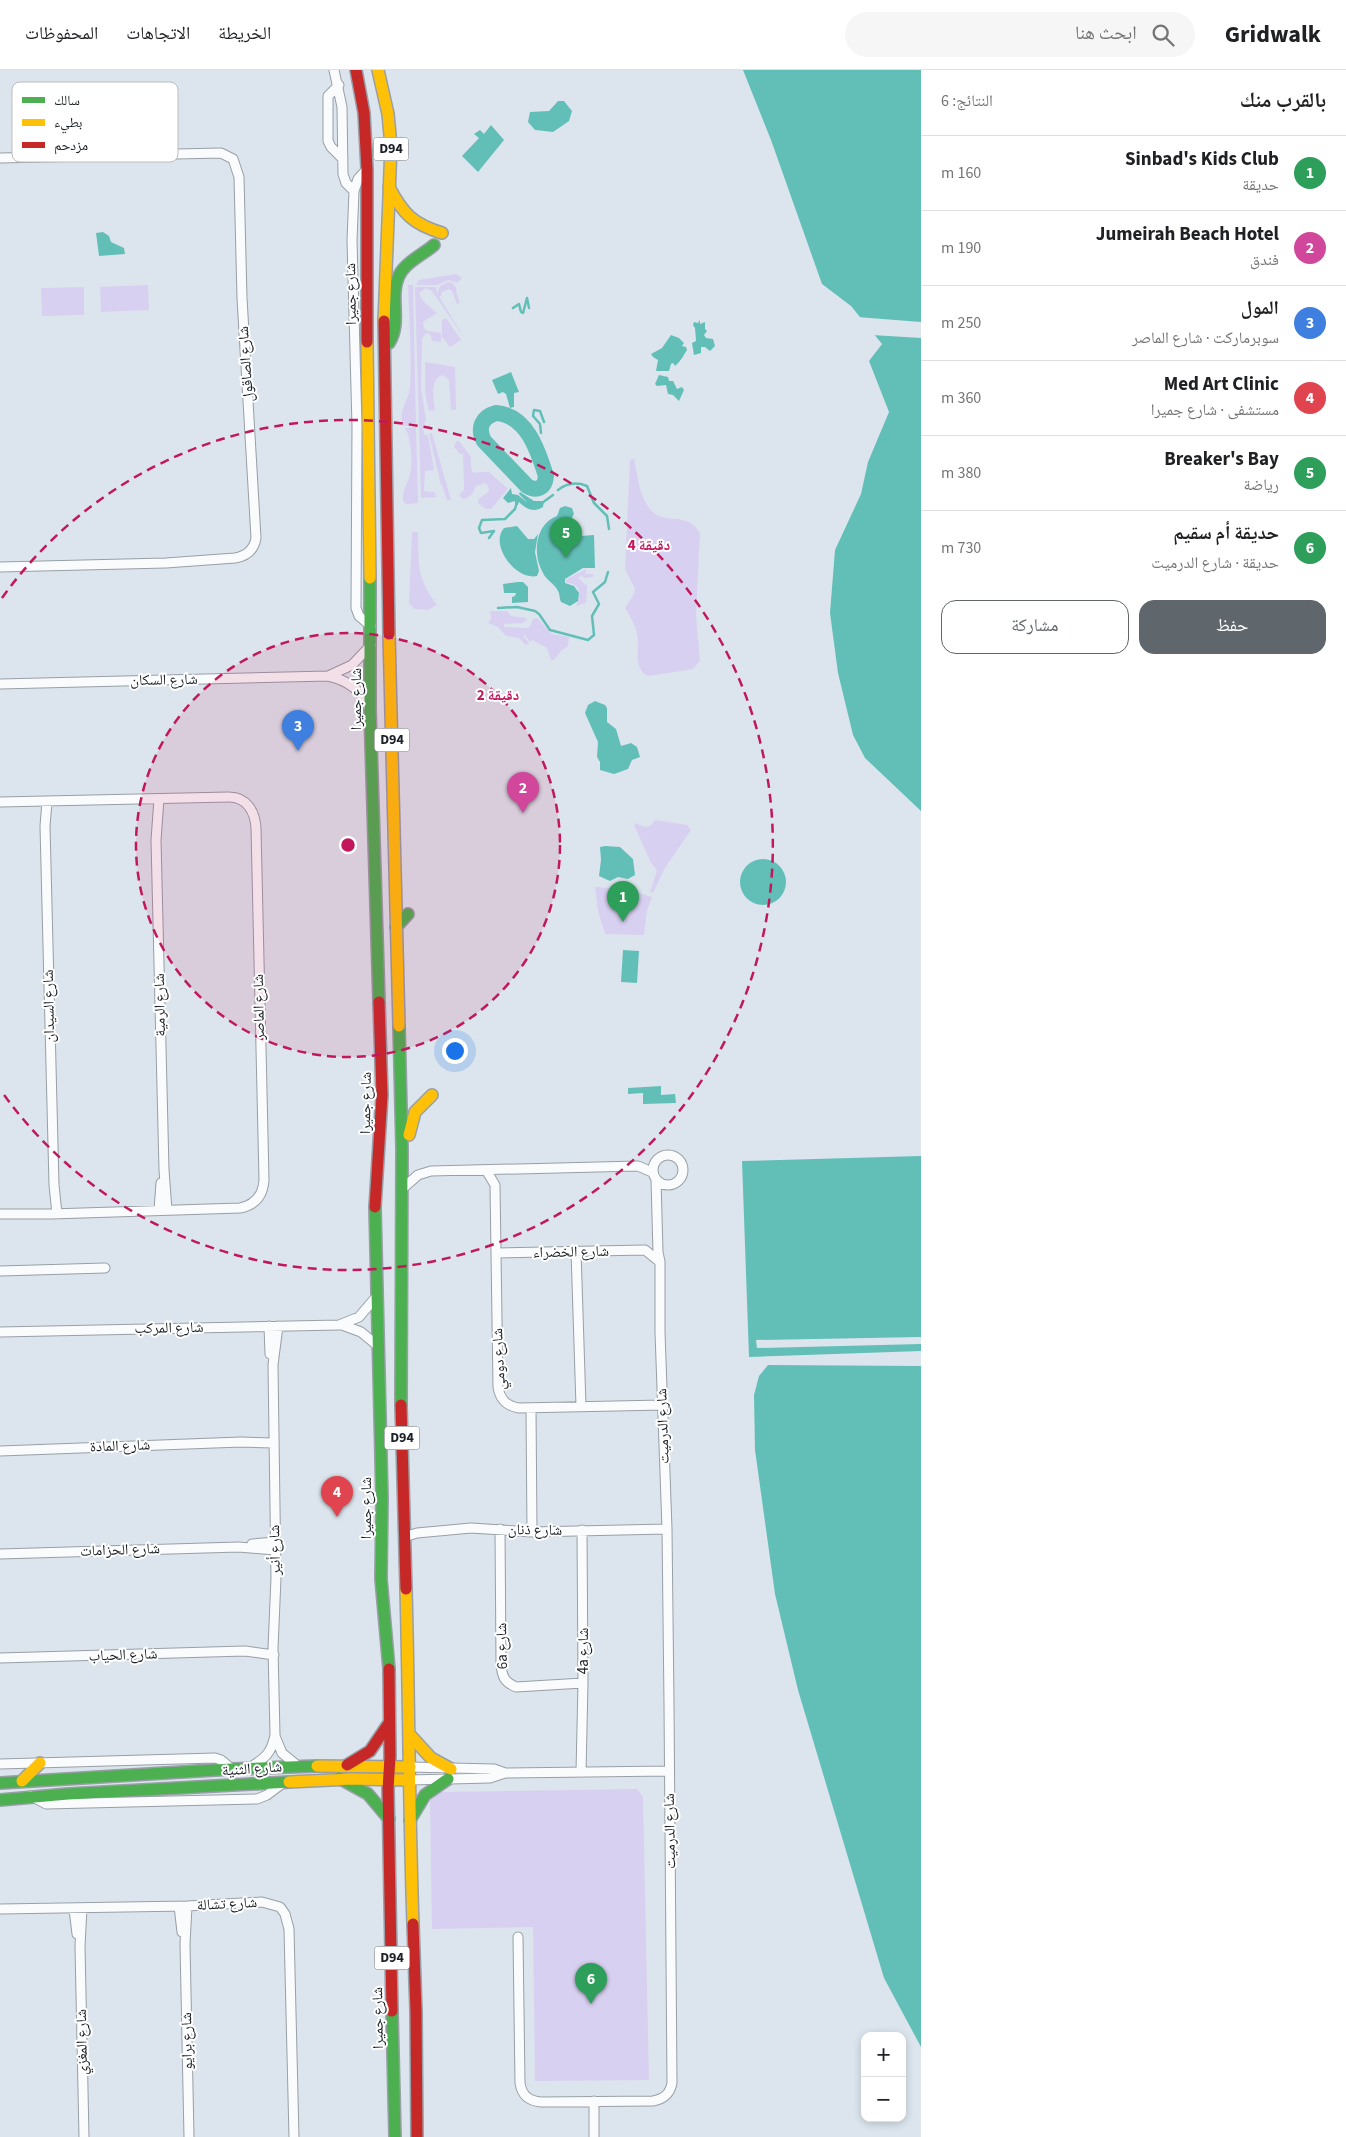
<!DOCTYPE html>
<html lang="ar">
<head>
<meta charset="utf-8">
<style>
	:root { --surface:#fff; --page:#f6f6f6; --text:#202124; --muted:#757577; --line:#e0e0e0; --accent:#5f666c }
	body { margin:0; font-family:"Source Sans 3","Noto Naskh Arabic",sans-serif; background:var(--page); color:var(--text); direction:rtl }
	.controls { position:absolute; right:15px; bottom:15px; display:grid; overflow:hidden; border-radius:10px; box-shadow:0 2px 8px #0003 }
	.controls button { width:45px; height:45px; display:grid; place-items:center; padding:0; border:0; border-bottom:1px solid var(--line); background:var(--surface); color:var(--text); font:25px sans-serif }
	.you { position:absolute; left:454px; top:980px; width:18px; height:18px; margin:-12px; border:4px solid #fff; border-radius:50%; background:#1a73e8; box-shadow:0 0 0 8px #1a73e833 }
	.badge { display:grid; place-items:center; width:32px; height:32px; border-radius:50%; background:var(--accent); color:#fff; font-size:16px; font-weight:700 }
	.pin { position:absolute; translate:-50% -41px; filter:drop-shadow(0 1px 2px #0008) }
	.pin::after { content:''; position:absolute; top:26px; width:18px; height:15px; background:inherit; clip-path:polygon(0 0,100% 0,50% 100%) }
	.list { margin:0; padding:0; list-style:none }
	h2 { display:flex; justify-content:space-between; align-items:center; height:65px; margin:0; padding:0 20px; font-size:21px }
	h2 small { font-size:16px; font-weight:400; color:var(--muted) }
	.list li { display:grid; grid-template-columns:32px 1fr auto; gap:15px; align-items:center; box-sizing:border-box; height:75px; padding:0 20px; border-top:1px solid var(--line) }
	.list b { display:block; font-size:19px; white-space:nowrap }
	.list p { margin:0; font-size:16px; white-space:nowrap; color:var(--muted) }
	.list em { font-size:16px; font-style:normal; color:var(--muted) }
	.actions { display:flex; gap:10px; padding:15px 20px }
	.actions a { flex:1; padding:11px 0; border:1px solid var(--accent); border-radius:15px; text-align:center; font-size:18px; color:var(--accent) }
	.actions .main { background:var(--accent); color:#fff }
	.icon { flex:none; width:28px; height:28px; fill:none; stroke:currentColor; stroke-width:2; stroke-linecap:round; stroke-linejoin:round }
	.map { position:relative; flex:none; width:921px; height:2067px; overflow:hidden; direction:ltr }
	header { display:flex; align-items:center; gap:30px; box-sizing:border-box; height:70px; padding:0 25px; background:var(--surface); border-bottom:1px solid var(--line) }
	header strong { font-size:24px }
	nav { display:flex; gap:28px; margin-inline-start:auto; font-size:18px }
	.search { width:350px; height:45px; background:var(--page); display:flex; align-items:center; gap:12px; box-sizing:border-box; padding:0 18px; border-radius:28px; color:var(--muted); font-size:19px }
	main { display:flex }
	aside { flex:1; background:var(--surface) }
	.map>svg:first-child { display:block }
	.green { fill:#d8d0f1 }
	.water { fill:#62bfb8 }
	.pier { fill:#dce5ed }
	.lines { fill:none; stroke-linecap:round; stroke-linejoin:round }
	.stream { stroke:#62bfb8; stroke-width:2.5 }
	.river { stroke:#62bfb8; stroke-width:16 }
	.street-casing { stroke:#989fa6; stroke-width:11 }
	.fast-casing { stroke:#989fa6; stroke-width:14 }
	.slow-casing { stroke:#989fa6; stroke-width:14 }
	.jam-casing { stroke:#989fa6; stroke-width:14 }
	.street { stroke:#fafbfc; stroke-width:9 }
	.fast { stroke:#4caf50; stroke-width:11 }
	.slow { stroke:#ffc107; stroke-width:11 }
	.jam { stroke:#c62828; stroke-width:11 }
	.ring { fill:none; stroke:#c2185b; stroke-width:2.5; stroke-dasharray:9 6 }
	.labels { text-anchor:middle; dominant-baseline:central; stroke-width:4; stroke-linejoin:round; paint-order:stroke }
	.shield { fill:#fff; stroke:#5f6468; stroke-width:1 }
	.shield-label { font-size:14px; font-weight:bold; fill:#1b2127 }
	.street-label { font-size:15px; fill:#1b2127; stroke:#fff }
	.key { fill:#fff; stroke:#bbbcbe; stroke-width:1 }
	.key-label { font-size:14px; fill:#1b2127 }
	.centre { fill:#c2185b; stroke:#fff; stroke-width:2.5 }
	.ring-label { font-size:15px; text-anchor:middle; font-weight:bold; fill:#c2185b; stroke:#fff; stroke-width:4; stroke-linejoin:round; paint-order:stroke }
</style>
</head>
<body>
<header>
<strong>Gridwalk</strong>
<div class="search"><svg class="icon" aria-label="search" viewBox="0 0 24 24"><circle cx="10" cy="10" r="6"/><path d="M15 15l6 6"/></svg>ابحث هنا</div>
<nav><a>الخريطة</a><a>الاتجاهات</a><a>المحفوظات</a></nav>
</header>
<main>
<aside>
<h2>بالقرب منك<small>النتائج: 6</small></h2>
<ul class="list">
<li><span class="badge" style="background:#2e9e5b">1</span><div><b>Sinbad's Kids Club</b><p>حديقة</p></div><em>160 m</em></li>
<li><span class="badge" style="background:#d1479c">2</span><div><b>Jumeirah Beach Hotel</b><p>فندق</p></div><em>190 m</em></li>
<li><span class="badge" style="background:#3f7fe0">3</span><div><b>المول</b><p>سوبرماركت · شارع الماصر</p></div><em>250 m</em></li>
<li><span class="badge" style="background:#e0444e">4</span><div><b>Med Art Clinic</b><p>مستشفى · شارع جميرا</p></div><em>360 m</em></li>
<li><span class="badge" style="background:#2e9e5b">5</span><div><b>Breaker's Bay</b><p>رياضة</p></div><em>380 m</em></li>
<li><span class="badge" style="background:#2e9e5b">6</span><div><b>حديقة أم سقيم</b><p>حديقة · شارع الدرميت</p></div><em>730 m</em></li>
</ul>
<div class="actions"><a class="main">حفظ</a><a>مشاركة</a></div>
</aside>
<div class="map">
<svg width="921" height="2067" viewBox="0 0 921 2067">
	<rect width="100%" height="100%" fill="#dce5ed"/>
	<path class="green" d="M 456,204 L 462,208 L 457,213 L 449,210 L 437,215 L 416,215 L 419,210 Z
		M 448,212 L 453,213 L 457,219 L 456,221 L 460,233 L 457,234 L 452,221 L 449,219 L 442,222 L 440,228 L 464,268 L 432,221 L 426,218 L 419,223 L 423,231 L 437,243 L 423,252 L 424,258 L 427,261 L 441,263 L 441,272 L 432,271 L 431,266 L 428,263 L 425,264 L 422,269 L 421,318 L 426,350 L 423,358 L 424,365 L 428,365 L 434,400 L 425,401 L 424,421 L 434,422 L 437,427 L 421,428 L 415,217 L 436,217 L 437,224 L 440,216 Z
		M 148,215 L 149,240 L 101,242 L 100,217 Z
		M 408,215 L 413,215 L 416,355 L 404,356 C 397,342 408,332 410,318 C 412,284 409,249 408,215 Z
		M 84,217 L 84,245 L 42,246 L 41,218 Z
		M 446,248 L 461,270 L 450,277 L 442,267 L 442,250 Z
		M 425,292 L 455,297 L 456,340 L 451,340 L 449,310 L 443,305 C 429,309 434,329 435,340 L 429,341 L 425,323 Z
		M 416,357 L 418,433 L 406,434 L 403,431 C 403,415 407,417 410,404 C 413,393 411,367 405,358 Z
		M 432,363 L 451,430 L 447,430 L 442,415 L 441,415 L 429,364 Z
		M 456,371 L 459,371 L 471,387 C 471,409 472,401 489,402 L 508,419 L 491,439 L 486,439 L 478,433 L 479,429 L 489,421 L 488,416 L 485,413 L 476,416 C 472,423 473,427 463,429 L 459,425 L 464,420 L 463,384 L 460,384 L 454,377 Z
		M 634,389 C 638,406 639,428 652,441 C 666,456 686,440 700,463 L 696,545 L 700,591 L 693,599 L 688,600 L 648,606 C 632,598 640,578 637,563 C 635,554 630,547 625,538 L 634,524 L 635,519 L 625,499 L 630,390 Z
		M 412,462 L 418,462 C 419,496 416,506 437,535 L 428,540 L 414,539 L 409,533 Z
		M 586,499 L 585,504 L 593,504 L 593,507 L 584,508 L 582,505 L 578,508 L 587,516 L 586,533 L 576,536 C 580,528 583,513 567,513 L 565,510 Z
		M 490,541 L 507,541 L 511,546 L 526,548 L 527,550 L 522,553 L 504,554 L 504,557 L 529,558 L 533,549 L 537,548 L 552,564 L 569,567 L 568,576 L 561,581 L 554,590 L 551,590 L 547,578 L 532,570 L 530,572 L 525,565 L 523,566 L 529,573 L 526,575 L 519,568 L 506,566 L 498,557 L 488,553 L 491,549 Z
		M 655,750 L 687,755 L 691,760 L 665,798 L 653,823 L 650,822 L 657,800 L 651,793 L 634,755 L 636,753 C 644,758 650,759 655,750 Z
		M 595,817 L 626,819 L 652,827 L 647,840 L 644,865 L 605,864 L 598,841 Z
		M 637,1719 L 643,1727 L 649,2010 L 535,2011 L 533,1857 L 432,1859 L 430,1731 L 441,1722 Z"/>
	<path class="water" d="M 743,0 L 921,0 L 921,741 L 865,688 L 853,665 L 838,603 L 830,543 L 835,480 L 861,424 L 868,392 L 889,342 L 869,291 L 882,274 L 851,236 L 822,214 L 771,70 Z
		M 558,31 L 564,31 L 572,41 L 569,51 L 553,62 L 535,60 L 528,52 L 530,42 L 549,41 Z
		M 491,55 L 504,70 L 478,102 L 462,86 L 479,68 L 474,64 L 480,60 L 484,64 Z
		M 103,162 L 109,166 L 111,172 L 124,178 L 125,184 L 99,186 L 96,163 Z
		M 700,250 L 700,254 L 705,252 L 705,259 L 707,261 L 704,265 L 706,268 L 713,269 L 715,276 L 710,281 L 705,277 L 701,277 L 701,283 L 694,285 L 692,273 L 696,271 L 695,258 L 693,255 L 694,252 L 698,253 Z
		M 671,265 L 679,268 L 684,273 L 682,276 L 686,277 L 687,280 C 683,286 681,291 675,296 L 673,293 L 671,294 L 669,301 L 656,301 L 658,290 L 653,287 L 651,284 L 662,278 Z
		M 511,302 L 519,322 L 514,323 L 514,337 L 510,338 L 506,324 L 503,322 L 498,324 L 492,310 Z
		M 659,305 L 668,307 L 669,311 L 673,311 L 677,319 L 682,317 L 684,320 L 679,331 L 673,325 L 668,324 L 666,315 L 657,316 L 655,314 Z
		M 511,418 L 512,424 L 518,425 L 528,433 L 519,424 L 520,422 L 534,431 L 544,431 L 543,437 C 534,443 526,439 519,432 L 518,435 L 515,434 L 515,431 L 508,433 L 503,428 Z
		M 565,436 L 572,438 L 574,444 L 568,455 L 581,466 L 594,465 L 595,498 L 583,498 L 565,509 L 565,513 L 574,516 L 579,523 L 578,531 L 570,536 L 561,532 C 559,528 560,524 558,521 C 555,514 546,510 543,503 C 532,484 535,454 557,446 L 560,438 Z
		M 517,456 L 528,469 L 534,469 L 538,464 L 535,482 L 539,501 L 537,506 C 516,511 489,475 504,458 Z
		M 518,512 L 523,512 L 528,517 L 528,532 L 512,533 L 512,527 L 515,526 L 516,523 L 504,523 L 503,514 Z
		M 595,631 L 605,635 L 607,638 L 607,652 L 616,659 L 621,676 L 631,673 L 637,677 L 640,687 L 632,690 L 628,699 L 614,704 L 600,700 L 600,692 L 597,687 L 598,672 L 585,643 L 588,635 Z
		M 605,776 L 620,777 L 633,789 L 635,805 L 628,809 L 618,807 L 610,811 L 599,806 L 601,790 L 600,777 Z
		M740 812a23 23 0 1 1 46 0a23 23 0 1 1-46 0Z
		M 623,880 L 639,881 L 637,913 L 621,912 Z
		M 661,1016 L 661,1025 L 675,1024 L 676,1033 L 643,1034 L 643,1023 L 628,1024 L 628,1018 Z
		M 921,1086 L 921,1281 L 749,1287 L 742,1091 Z
		M 768,1295 L 921,1296 L 921,1977 L 884,1908 L 798,1620 L 775,1524 L 755,1380 L 754,1325 L 759,1306 Z"/>
	<path class="pier" d="M 857,247 L 921,252 L 921,268 L 872,265 Z
		M 921,1267 L 921,1274 L 757,1278 L 756,1270 Z"/>
	<g class="lines">
		<path class="stream" d="M 513,238 L 519,234 L 521,242 L 523,243 L 527,228 L 529,238
			M 541,363 L 540,354 L 533,346 L 534,340 L 540,341 L 544,352
			M 558,420 C 567,413 577,412 587,416 L 594,433 L 607,446 L 609,459
			M 542,433 L 553,425
			M 489,468 L 494,461 L 481,463 L 479,458 L 482,450 L 505,449 L 515,439 L 517,432
			M 498,538 L 517,537 L 535,541 L 539,544 L 550,560 L 588,570 L 594,565 L 592,546 L 599,534 L 593,522 L 605,512 L 608,502"/>
		<path class="river" d="M 496,343 C 527,345 538,381 546,406 C 545,418 537,422 527,416 L 484,371 C 477,358 482,347 496,343 Z"/>
		<defs>
			<path id="street" d="M 334,0 L 342,37 L 343,104 L 346,113 L 354,121
				M 339,15 L 328,26 L 328,71 L 331,77 L 343,89
				M 0,88 L 221,83 L 233,89 L 239,107 L 242,228 L 256,468 C 254,480 247,486 235,488 L 166,493 L 0,497
				M 367,99 L 358,109 L 354,121 L 352,170 L 357,356 L 356,538 L 359,546 L 371,556
				M 328,606 L 352,595 L 371,575
				M 0,614 L 328,606 C 347,610 361,619 369,638
				M 159,729 L 156,770 L 164,1100 L 167,1140
				M 0,732 L 229,727 C 247,727 255,742 256,758 L 264,1110 C 263,1126 255,1135 240,1138 L 51,1144 L 0,1144
				M 47,732 L 45,756 L 54,1115 L 57,1144
				M653 1100a15 15 0 1 1 30 0a15 15 0 1 1-30 0Z
				M 486,1100 L 495,1115 L 498,1317 C 500,1330 507,1336 519,1338 L 663,1335
				M 402,1119 L 418,1105 L 431,1101 L 638,1096 L 652,1102
				M 159,1140 L 161,1113
				M 576,1181 L 581,1336
				M 496,1183 L 645,1180 L 660,1192
				M 0,1201 L 105,1198
				M 342,1255 L 361,1262 L 378,1276
				M 269,1256 L 270,1284
				M 0,1262 L 339,1255 L 359,1247 L 376,1227
				M 531,1338 L 532,1462
				M 0,1381 L 241,1372 L 273,1373
				M 500,1459 L 501,1594 C 502,1606 504,1612 516,1617 L 583,1613
				M 404,1467 L 417,1463 L 471,1458 L 532,1462 L 667,1459
				M 252,1474 L 275,1472
				M 0,1484 L 239,1477 L 275,1480
				M 0,1588 L 245,1581 L 274,1585
				M 275,1666 L 282,1683 L 299,1697
				M 0,1694 L 215,1688 L 221,1690 L 232,1699
				M 250,1697 C 265,1689 272,1682 275,1665 L 273,1578 L 276,1508 L 273,1295 L 278,1256
				M 410,1697 L 494,1699 L 505,1703
				M 581,1702 L 583,1613 L 582,1460
				M 409,1710 L 490,1708 L 505,1703 L 668,1701
				M 31,1726 L 46,1734 L 257,1729 L 267,1725 L 283,1713
				M 179,1836 L 182,1862
				M 187,1836 L 185,1874 L 189,2067
				M 82,1838 L 80,1876 L 84,2067
				M 0,1839 L 187,1836 L 262,1832 L 280,1837 L 285,1844 L 289,1859 L 294,2067
				M 74,1839 L 77,1864
				M 518,1867 L 520,2013 C 522,2026 529,2031 541,2032 L 653,2031 C 664,2029 670,2024 672,2013 L 669,1634 L 667,1459 L 660,1262 L 660,1192 L 658,1182 L 656,1110
				M 594,2031 L 594,2067"/>
			<path id="fast" d="M 389,273 C 403,251 387,224 401,202 C 409,190 424,184 434,175
				M 370,508 L 370,640 L 379,932
				M 396,857 L 408,844
				M 399,956 L 402,1079 L 401,1335
				M 375,1137 L 382,1429 L 381,1509 L 389,1599
				M 339,1708 L 368,1724 L 389,1749
				M 0,1713 L 232,1699 L 317,1696
				M 0,1730 L 68,1724 L 289,1712
				M 410,1750 L 425,1725 L 448,1709
				M 392,1941 L 395,2067"/>
			<path id="slow" d="M 378,0 L 388,44 L 391,76 L 384,251
				M 389,117 C 403,144 413,154 442,163
				M 367,272 L 370,508
				M 389,564 L 399,956
				M 409,1065 L 415,1042 L 432,1025
				M 406,1519 C 409,1631 409,1742 413,1854
				M 410,1665 L 431,1688 L 451,1699
				M 317,1696 L 410,1697
				M 22,1711 L 40,1693
				M 289,1712 L 352,1709 L 409,1710"/>
			<path id="jam" d="M 356,0 L 364,43 L 367,99 L 367,272
				M 384,251 L 389,564
				M 375,1137 L 382,1025 L 379,932
				M 401,1335 L 406,1519
				M 389,1599 L 390,1687 L 388,1719 L 392,1941
				M 347,1695 L 370,1681 L 389,1653
				M 413,1854 L 416,1941 L 417,2067"/>
		</defs>
		<use href="#street" class="street-casing"/>
		<use href="#fast" class="fast-casing"/>
		<use href="#slow" class="slow-casing"/>
		<use href="#jam" class="jam-casing"/>
		<use href="#street" class="street"/>
		<use href="#fast" class="fast"/>
		<use href="#slow" class="slow"/>
		<use href="#jam" class="jam"/>
	</g>
	<circle cx="348" cy="775" r="212" fill="#c2185b" fill-opacity=".12"/>
	<g class="ring">
		<circle cx="348" cy="775" r="212"/>
		<path d="M2 528A425 425 0 1 1 2 1022"/>
	</g>
	<g class="labels">
		<g class="shield">
			<rect x="373.5" y="67.5" width="35" height="23" rx="4"/>
			<rect x="374.5" y="658.5" width="35" height="23" rx="4"/>
			<rect x="384.5" y="1356.5" width="35" height="23" rx="4"/>
			<rect x="374.5" y="1876.5" width="35" height="23" rx="4"/>
		</g>
		<g class="shield-label">
			<text x="391" y="79">D94</text>
			<text x="392" y="670">D94</text>
			<text x="402" y="1368">D94</text>
			<text x="392" y="1888">D94</text>
		</g>
		<g class="street-label">
			<text transform="translate(351 224) rotate(-91)">شارع جميرا</text>
			<text transform="translate(246 294) rotate(-94)">شارع الصاقول</text>
			<text transform="translate(164 610) rotate(-1)">شارع السكان</text>
			<text transform="translate(356 629) rotate(-90)">شارع جميرا</text>
			<text transform="translate(160 935) rotate(-91)">شارع الرمية</text>
			<text transform="translate(49 936) rotate(-91)">شارع السيدان</text>
			<text transform="translate(259 937) rotate(-91)">شارع الماصر</text>
			<text transform="translate(366 1033) rotate(-89)">شارع جميرا</text>
			<text transform="translate(571 1182) rotate(-1)">شارع الخضراء</text>
			<text transform="translate(169 1258) rotate(-1)">شارع المركب</text>
			<text transform="translate(499 1289) rotate(-93)">شارع دومي</text>
			<text transform="translate(663 1356) rotate(-92)">شارع الدرميت</text>
			<text transform="translate(120 1376) rotate(-2)">شارع المادة</text>
			<text transform="translate(366 1438) rotate(-90)">شارع جميرا</text>
			<text transform="translate(535 1460) rotate(1)">شارع ذنان</text>
			<text transform="translate(120 1480) rotate(-2)">شارع الحزامات</text>
			<text transform="translate(275 1480) rotate(-91)">شارع أنير</text>
			<text transform="translate(502 1576) rotate(-91)">6a شارع</text>
			<text transform="translate(583 1581) rotate(-90)">4a شارع</text>
			<text transform="translate(123 1585) rotate(-2)">شارع الحياب</text>
			<text transform="translate(252 1699) rotate(-4)">شارع الثنية</text>
			<text transform="translate(670 1761) rotate(-91)">شارع الدرميت</text>
			<text transform="translate(227 1834) rotate(-3)">شارع تشالة</text>
			<text transform="translate(378 1948) rotate(-91)">شارع جميرا</text>
			<text transform="translate(187 1971) rotate(-91)">شارع برايو</text>
			<text transform="translate(82 1972) rotate(-91)">شارع المغزي</text>
		</g>
	</g>
	<rect x="12" y="12" width="166" height="80" rx="8" class="key"/>
	<rect x="22" y="27" width="23" height="6" fill="#4caf50"/>
	<rect x="22" y="49" width="23" height="7" fill="#ffc107"/>
	<rect x="22" y="72" width="23" height="6" fill="#c62828"/>
	<g class="key-label">
		<text x="54" y="35">سالك</text>
		<text x="54" y="57">بطيء</text>
		<text x="54" y="80">مزدحم</text>
	</g>
	<circle cx="348" cy="775" r="8" class="centre"/>
	<g class="ring-label">
		<text x="649" y="480">4 دقيقة</text>
		<text x="498" y="630">2 دقيقة</text>
	</g>
</svg>
<div class="controls">
<button>+</button>
<button>−</button>
</div>
<div class="you"></div>
<div class="pin badge" style="left:623px;top:852px;background:#2e9e5b">1</div>
<div class="pin badge" style="left:523px;top:743px;background:#d1479c">2</div>
<div class="pin badge" style="left:298px;top:681px;background:#3f7fe0">3</div>
<div class="pin badge" style="left:337px;top:1447px;background:#e0444e">4</div>
<div class="pin badge" style="left:566px;top:488px;background:#2e9e5b">5</div>
<div class="pin badge" style="left:591px;top:1934px;background:#2e9e5b">6</div>
</div>
</main>
</body>
</html>
